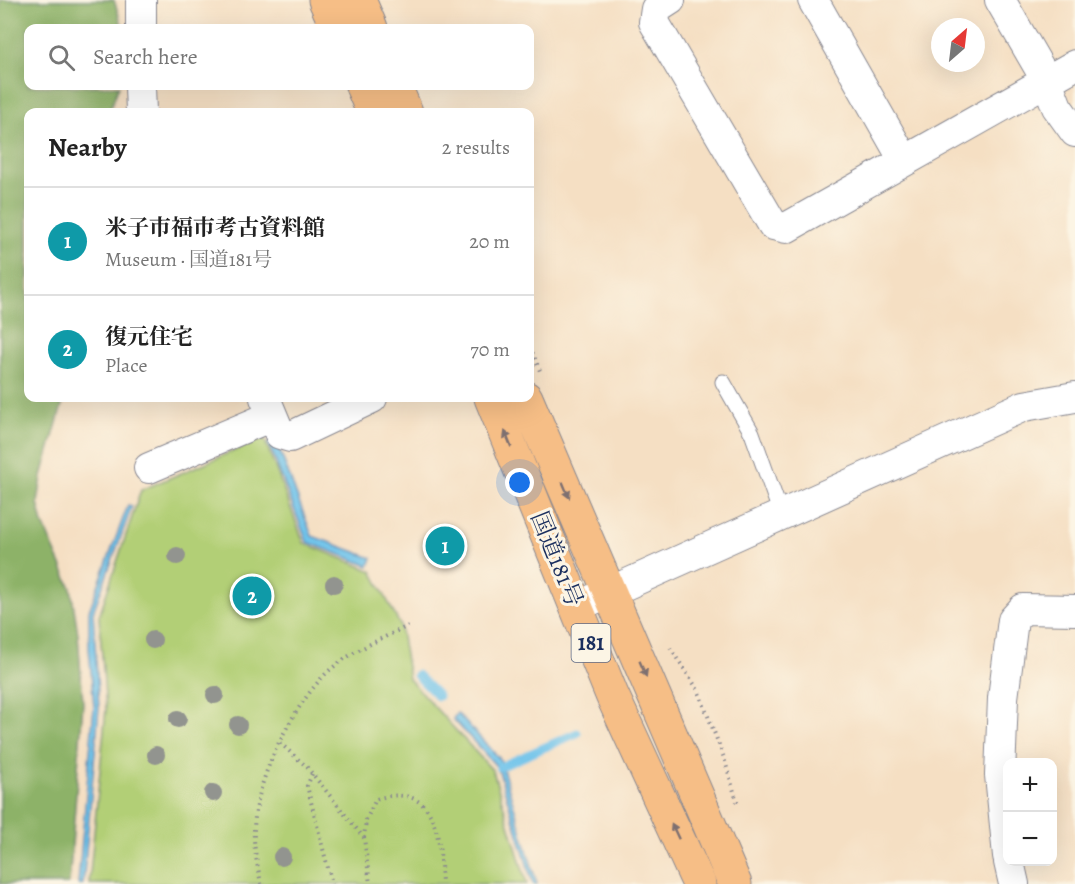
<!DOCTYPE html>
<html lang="en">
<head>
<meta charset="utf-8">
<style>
	:root { --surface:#fff; --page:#f2f2f2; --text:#222; --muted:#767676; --line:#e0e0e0; --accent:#c8321e }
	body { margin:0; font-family:Alegreya,"Noto Serif JP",serif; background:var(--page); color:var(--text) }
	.controls { position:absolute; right:18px; bottom:18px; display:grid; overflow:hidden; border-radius:12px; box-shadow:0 6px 24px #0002 }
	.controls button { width:54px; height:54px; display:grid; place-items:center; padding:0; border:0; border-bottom:2px solid var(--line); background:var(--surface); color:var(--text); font:30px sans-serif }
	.compass { position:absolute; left:931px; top:18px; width:54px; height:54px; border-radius:50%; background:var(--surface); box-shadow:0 6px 24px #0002; rotate:28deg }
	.you { position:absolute; left:520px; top:483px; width:21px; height:21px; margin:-15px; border:4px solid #fff; border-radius:50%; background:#1a73e8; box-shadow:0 0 0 9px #1a73e833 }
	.badge { display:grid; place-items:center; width:39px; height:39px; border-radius:50%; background:var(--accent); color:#fff; font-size:20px; font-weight:700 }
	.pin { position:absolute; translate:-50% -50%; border:3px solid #fff; box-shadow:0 2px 6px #0006 }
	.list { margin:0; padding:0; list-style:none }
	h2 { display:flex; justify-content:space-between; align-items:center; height:78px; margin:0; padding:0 24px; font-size:26px }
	h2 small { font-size:20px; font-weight:400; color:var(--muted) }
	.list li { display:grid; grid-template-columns:39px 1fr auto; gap:18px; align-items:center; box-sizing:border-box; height:108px; padding:0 24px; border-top:2px solid var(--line) }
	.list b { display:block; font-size:22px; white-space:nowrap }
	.list p { margin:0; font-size:20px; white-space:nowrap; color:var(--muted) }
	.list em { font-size:20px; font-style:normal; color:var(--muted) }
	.icon { flex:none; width:33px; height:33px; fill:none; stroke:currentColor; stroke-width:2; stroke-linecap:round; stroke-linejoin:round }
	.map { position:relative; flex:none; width:1075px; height:884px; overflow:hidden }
	.search { position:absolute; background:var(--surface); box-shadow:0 6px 24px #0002; left:24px; top:24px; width:510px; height:66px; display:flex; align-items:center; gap:15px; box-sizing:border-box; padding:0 21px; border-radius:12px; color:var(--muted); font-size:22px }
	.panel { position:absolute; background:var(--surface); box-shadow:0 6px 24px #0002; left:24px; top:108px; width:510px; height:294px; border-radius:12px }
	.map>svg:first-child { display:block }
	.green { fill:#b2cf76; stroke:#667f6a; stroke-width:1.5 }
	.forest { fill:#8db267; stroke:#547062; stroke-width:1.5 }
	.water { fill:#6ec3eb; stroke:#4479a4; stroke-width:1.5 }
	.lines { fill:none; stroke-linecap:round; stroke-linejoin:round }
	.stream { stroke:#6ec3eb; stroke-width:9 }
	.service-casing { stroke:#888790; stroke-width:17 }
	.minor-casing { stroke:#888790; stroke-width:32 }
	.trunk-casing { stroke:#888790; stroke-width:35 }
	.path { stroke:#888790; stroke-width:4; stroke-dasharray:1.5 4.5; stroke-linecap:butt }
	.service { stroke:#fff; stroke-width:15 }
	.minor { stroke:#fff; stroke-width:30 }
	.trunk { stroke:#f6be86; stroke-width:33 }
	.tree { fill:#92948f }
	.oneway { fill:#7e6f70 }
	.labels { text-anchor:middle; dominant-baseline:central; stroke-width:6; stroke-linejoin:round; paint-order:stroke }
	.shield { fill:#fcf5e5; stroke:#5e6a86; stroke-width:1.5 }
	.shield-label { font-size:22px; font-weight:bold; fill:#1b2f5e }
	.street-label { font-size:24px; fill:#1b2f5e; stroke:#fcf5e5 }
</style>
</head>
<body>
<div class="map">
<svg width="1075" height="884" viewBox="0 0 1075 884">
	<rect width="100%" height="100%" fill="#fcf5e5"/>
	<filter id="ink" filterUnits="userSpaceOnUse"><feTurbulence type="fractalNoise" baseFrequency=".0167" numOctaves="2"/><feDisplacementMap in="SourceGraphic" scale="12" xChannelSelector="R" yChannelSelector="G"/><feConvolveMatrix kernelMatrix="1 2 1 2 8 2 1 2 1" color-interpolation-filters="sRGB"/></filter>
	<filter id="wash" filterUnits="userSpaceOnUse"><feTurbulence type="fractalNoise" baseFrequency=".008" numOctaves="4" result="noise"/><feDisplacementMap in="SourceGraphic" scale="24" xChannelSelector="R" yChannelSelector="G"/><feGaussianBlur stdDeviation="1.35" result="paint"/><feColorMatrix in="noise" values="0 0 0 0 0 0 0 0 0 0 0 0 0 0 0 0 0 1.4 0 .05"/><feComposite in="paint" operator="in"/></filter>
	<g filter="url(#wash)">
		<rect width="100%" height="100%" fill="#f5dfc3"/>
		<path class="green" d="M 264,438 L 304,543 L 372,571 L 400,625 L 409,679 L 493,771 L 527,884 L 89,884 L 106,709 L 99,616 L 141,490 Z"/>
		<path class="forest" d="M 0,0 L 114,0 L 123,28 L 28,28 L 28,86 L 119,86 L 109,112 L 28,112 L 28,398 L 64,398 L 42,476 L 38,503 L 43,524 L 71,588 L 78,634 L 83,703 L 69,884 L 0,884 Z"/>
		<path class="water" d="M 275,438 L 312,536 L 372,558 L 369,566 L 307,542 L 268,442 Z
			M 128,505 L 132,506 L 93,612 L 99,708 L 83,884 L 78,884 L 94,707 L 89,648 L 89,611 Z
			M 457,713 L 500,759 L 537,884 L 533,884 L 498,768 L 453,719 Z"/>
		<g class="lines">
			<path class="stream" d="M 417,675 L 438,696
				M 500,767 L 577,733"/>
		</g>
	</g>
	<g filter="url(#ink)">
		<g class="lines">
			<defs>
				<path id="service" d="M 723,382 L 752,433 L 781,514"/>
				<path id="minor" d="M 670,0 L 656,9 L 654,22 L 773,225 L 786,228 L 1075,65
					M 813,0 L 904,160
					M 1000,0 L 1047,81 L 1057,107 L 1075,132
					M 141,28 L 141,0
					M 140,86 L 141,112
					M 265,398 L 280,434 L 290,437 L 372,398
					M 149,468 L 272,416
					M 576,607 L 1024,406 L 1075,397
					M 1008,856 L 1000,775 L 1003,698 L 1013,620 L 1023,609 L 1075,610
					M 1009,862 L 1014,884"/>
				<path id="trunk" d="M 325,0 L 337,28
					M 359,0 L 371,28
					M 362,86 L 373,112
					M 395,86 L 406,112
					M 491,398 L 612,695 L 699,884
					M 526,398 L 735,884"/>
			</defs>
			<use href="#service" class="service-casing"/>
			<use href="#minor" class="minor-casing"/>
			<use href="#trunk" class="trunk-casing"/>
			<path class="path" d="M 530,347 L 540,371
				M 670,648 L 698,690 L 724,758 L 738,805
				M 280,743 L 306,766 L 364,838 L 370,884
				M 312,774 L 307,786 L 332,884
				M 364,838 L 366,820 L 376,799 C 439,780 440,841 442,884
				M 261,884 C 258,867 253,847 254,829 C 256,780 287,718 319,681 C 341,655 379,640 408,626"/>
			<use href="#service" class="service"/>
			<use href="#minor" class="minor"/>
			<use href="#trunk" class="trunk"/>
		</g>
		<g class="tree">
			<circle cx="177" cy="556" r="9"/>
			<circle cx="334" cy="584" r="9"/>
			<circle cx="153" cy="640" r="9"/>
			<circle cx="215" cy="695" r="9"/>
			<circle cx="178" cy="719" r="9"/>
			<circle cx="238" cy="725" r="9"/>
			<circle cx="156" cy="755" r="9"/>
			<circle cx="213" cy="793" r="9"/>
			<circle cx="282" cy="857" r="9"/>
		</g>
		<defs><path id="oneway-solid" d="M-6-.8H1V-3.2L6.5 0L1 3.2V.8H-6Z" transform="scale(1.5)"/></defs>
		<g class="oneway">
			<use href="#oneway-solid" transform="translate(508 439) rotate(-112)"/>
			<use href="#oneway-solid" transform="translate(566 490) rotate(67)"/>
			<use href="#oneway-solid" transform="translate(643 669) rotate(67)"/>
			<use href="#oneway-solid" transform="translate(675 831) rotate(-115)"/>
		</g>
	</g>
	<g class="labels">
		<rect class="shield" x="571.5" y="624" width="39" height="38" rx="4.5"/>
		<g class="shield-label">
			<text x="591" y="643">181</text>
		</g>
		<g class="street-label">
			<text transform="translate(557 559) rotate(68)">国道181号</text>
		</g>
	</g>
</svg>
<div class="controls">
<button>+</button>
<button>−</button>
</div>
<svg class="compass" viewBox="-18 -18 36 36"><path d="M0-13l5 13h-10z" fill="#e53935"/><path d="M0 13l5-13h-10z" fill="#767676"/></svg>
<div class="you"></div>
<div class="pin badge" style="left:445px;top:546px;background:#0f9aa8">1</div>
<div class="pin badge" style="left:252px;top:596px;background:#0f9aa8">2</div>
<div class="search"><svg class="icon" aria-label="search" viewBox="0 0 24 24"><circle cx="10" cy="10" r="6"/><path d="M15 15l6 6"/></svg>Search here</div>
<section class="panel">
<h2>Nearby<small>2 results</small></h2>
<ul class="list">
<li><span class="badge" style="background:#0f9aa8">1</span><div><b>米子市福市考古資料館</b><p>Museum · 国道181号</p></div><em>20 m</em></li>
<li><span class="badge" style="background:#0f9aa8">2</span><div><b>復元住宅</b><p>Place</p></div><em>70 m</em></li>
</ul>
</section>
</div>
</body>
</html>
